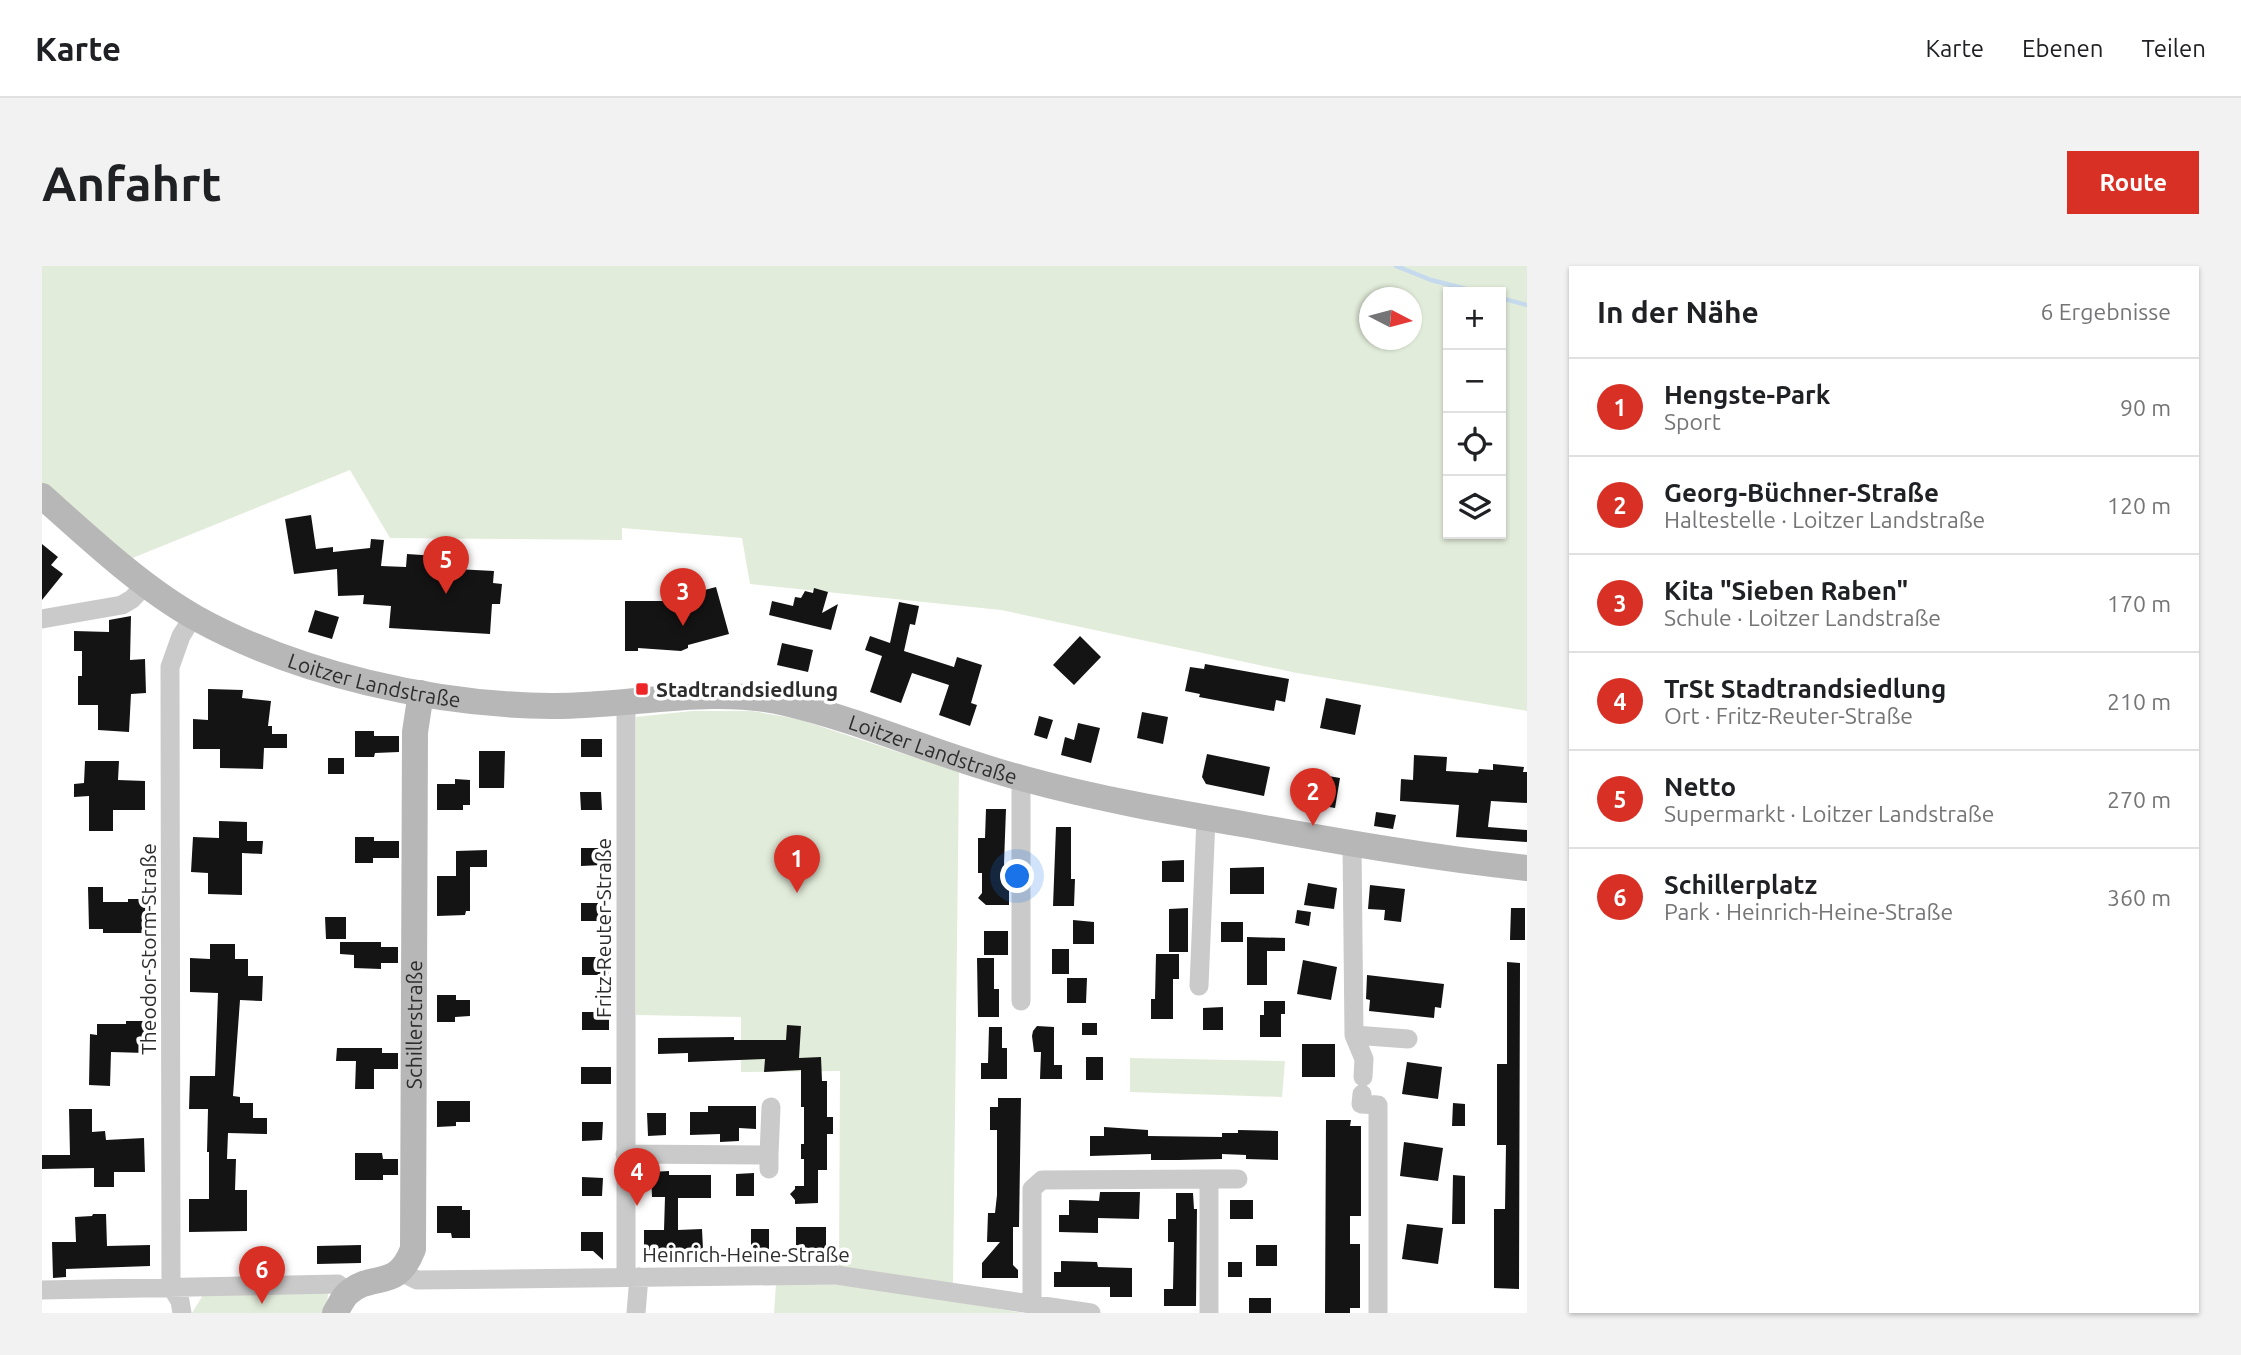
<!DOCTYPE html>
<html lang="de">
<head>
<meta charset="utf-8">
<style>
	:root { --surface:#fff; --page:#f2f2f2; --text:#202124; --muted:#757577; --line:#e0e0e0; --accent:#d93025 }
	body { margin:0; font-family:Ubuntu,sans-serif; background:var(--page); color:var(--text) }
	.controls { position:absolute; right:21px; top:21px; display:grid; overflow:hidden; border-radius:0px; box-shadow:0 2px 5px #0004 }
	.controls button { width:63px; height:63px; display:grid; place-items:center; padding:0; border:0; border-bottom:2px solid var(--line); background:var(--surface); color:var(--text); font:35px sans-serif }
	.compass { position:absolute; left:1317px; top:21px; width:63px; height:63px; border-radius:50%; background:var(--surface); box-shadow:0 2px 5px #0004; rotate:96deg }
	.you { position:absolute; left:976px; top:611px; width:24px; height:24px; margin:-18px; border:5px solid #fff; border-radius:50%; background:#1a73e8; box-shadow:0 0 0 10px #1a73e833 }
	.badge { display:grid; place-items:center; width:46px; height:46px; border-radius:50%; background:var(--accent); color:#fff; font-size:23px; font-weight:700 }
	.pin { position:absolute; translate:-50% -58px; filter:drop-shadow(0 2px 4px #0008) }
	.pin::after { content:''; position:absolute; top:37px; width:24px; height:21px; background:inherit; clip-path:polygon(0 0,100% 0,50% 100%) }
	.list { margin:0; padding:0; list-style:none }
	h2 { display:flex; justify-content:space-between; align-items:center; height:91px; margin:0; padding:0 28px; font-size:30px }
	h2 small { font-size:23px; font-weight:400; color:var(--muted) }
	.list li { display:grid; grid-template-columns:46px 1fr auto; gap:21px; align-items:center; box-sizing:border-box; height:98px; padding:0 28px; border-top:2px solid var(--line) }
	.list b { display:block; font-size:26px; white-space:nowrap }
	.list p { margin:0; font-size:23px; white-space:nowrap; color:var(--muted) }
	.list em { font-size:23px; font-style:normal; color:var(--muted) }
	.icon { flex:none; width:38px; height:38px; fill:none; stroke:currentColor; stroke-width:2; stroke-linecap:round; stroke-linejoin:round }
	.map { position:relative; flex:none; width:1485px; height:1047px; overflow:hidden; border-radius:0px }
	header { display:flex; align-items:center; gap:42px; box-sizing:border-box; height:98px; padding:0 35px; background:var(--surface); border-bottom:2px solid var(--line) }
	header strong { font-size:33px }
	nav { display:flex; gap:38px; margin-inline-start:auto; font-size:24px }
	.intro { display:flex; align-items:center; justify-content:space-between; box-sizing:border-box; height:168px; padding:0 42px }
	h1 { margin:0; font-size:49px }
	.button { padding:18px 32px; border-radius:0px; background:var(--accent); color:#fff; font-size:24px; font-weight:700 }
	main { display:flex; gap:42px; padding:0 42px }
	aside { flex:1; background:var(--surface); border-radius:0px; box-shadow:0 2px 5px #0004 }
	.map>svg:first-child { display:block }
	.green { fill:#e2ecda; fill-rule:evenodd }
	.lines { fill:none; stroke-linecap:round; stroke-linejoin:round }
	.stream { stroke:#c5daed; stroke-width:4.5 }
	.building { fill:#141414 }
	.street { stroke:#cacaca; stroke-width:19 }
	.secondary { stroke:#b7b7b7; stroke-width:26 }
	.poi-dot { fill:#ee2527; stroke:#fff; stroke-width:2.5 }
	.labels { text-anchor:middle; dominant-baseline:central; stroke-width:7; stroke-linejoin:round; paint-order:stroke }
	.street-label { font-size:21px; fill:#2d2d2d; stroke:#fff }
	.poi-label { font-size:21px; font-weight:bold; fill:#2d2d2d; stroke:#fff; text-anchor:start }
</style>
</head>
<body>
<header>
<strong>Karte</strong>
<nav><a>Karte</a><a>Ebenen</a><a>Teilen</a></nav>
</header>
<div class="intro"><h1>Anfahrt</h1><a class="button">Route</a></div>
<main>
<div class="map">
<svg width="1485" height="1047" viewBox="0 0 1485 1047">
	<rect width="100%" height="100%" fill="#fff"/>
	<path class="green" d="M 0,0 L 1485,0 L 1485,445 L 1255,407 L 959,344 L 708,318 L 700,272 L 580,262 L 580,274 L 348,272 L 308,204 L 88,293 L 0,220 ZM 1406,26 L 1459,26 L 1459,268 L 1406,268 ZM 1328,32 L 1370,32 L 1370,74 L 1328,74 Z
		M 650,445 L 710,445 L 756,453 L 917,506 L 911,1018 L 797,1002 L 798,805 L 699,806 L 699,751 L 594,749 L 594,451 Z
		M 1088,792 L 1243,795 L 1240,831 L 1088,826 Z
		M 734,1017 L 797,1019 L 850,1025 L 981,1047 L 732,1047 Z
		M 282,1026 L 286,1028 L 284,1047 L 150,1047 L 161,1029 Z"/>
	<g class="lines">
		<path class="stream" d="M 1354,0 L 1389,14 L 1436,26
			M 1459,32 L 1485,39"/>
	</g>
	<path class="building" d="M 269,249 L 274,283 L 291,281 L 291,286 L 328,282 L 329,273 L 342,274 L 339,300 L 364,301 L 365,288 L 395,290 L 394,302 L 452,305 L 451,317 L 460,318 L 458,338 L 450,338 L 448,368 L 347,362 L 349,340 L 321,338 L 322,329 L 296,330 L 295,303 L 252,308 L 243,253 Z
		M 0,278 L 16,291 L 9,299 L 21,308 L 0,334 Z
		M 674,321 L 687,368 L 646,379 L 646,382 L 639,385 L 596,382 L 596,385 L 583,385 L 583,335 L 633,335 L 632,332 Z
		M 772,322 L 786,326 L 780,347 L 796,338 L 789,364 L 727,349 L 730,335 L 751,340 L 753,331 L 759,332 L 763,325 L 771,327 Z
		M 857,336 L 877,340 L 873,359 L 868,358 L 862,385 L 912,401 L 915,391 L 940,399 L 929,437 L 935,439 L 928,460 L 897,449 L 907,419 L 870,407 L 859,437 L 828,426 L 840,390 L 823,384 L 828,370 L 848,377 Z
		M 273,344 L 297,351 L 290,373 L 266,366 Z
		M 89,350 L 88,394 L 103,393 L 104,427 L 89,428 L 87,466 L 56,464 L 56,439 L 36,439 L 36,410 L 40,410 L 40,385 L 32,385 L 32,365 L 67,366 L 67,354 Z
		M 1038,370 L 1059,391 L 1032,419 L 1011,399 Z
		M 740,377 L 771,384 L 766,406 L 735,399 Z
		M 1163,398 L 1247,413 L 1243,436 L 1234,434 L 1232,445 L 1157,431 L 1158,428 L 1143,425 L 1148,401 L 1162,403 Z
		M 166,423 L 201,424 L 200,432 L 229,435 L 226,460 L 230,460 L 230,468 L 245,468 L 245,482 L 222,482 L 221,503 L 178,502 L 178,483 L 151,483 L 151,453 L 166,454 Z
		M 1284,432 L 1319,439 L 1313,469 L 1278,462 Z
		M 1100,446 L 1126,451 L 1121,478 L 1095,472 Z
		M 997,450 L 1011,454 L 1005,473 L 992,469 Z
		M 1036,457 L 1058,462 L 1049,497 L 1019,489 L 1023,471 L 1032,474 Z
		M 313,465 L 332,465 L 332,470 L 357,470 L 357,486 L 333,487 L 332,491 L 313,491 Z
		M 539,473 L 560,473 L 560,491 L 539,491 Z
		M 437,485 L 463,485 L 462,522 L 437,522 Z
		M 1165,488 L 1228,501 L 1222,530 L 1164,518 L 1160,511 Z
		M 1372,489 L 1405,491 L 1404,505 L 1436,507 L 1437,503 L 1451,504 L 1451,498 L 1482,501 L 1481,506 L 1485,506 L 1485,537 L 1449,535 L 1446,561 L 1485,564 L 1485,576 L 1414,571 L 1417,539 L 1358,535 L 1359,513 L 1371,514 Z
		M 286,492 L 302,492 L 302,508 L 286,508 Z
		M 43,495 L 77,495 L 76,514 L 103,515 L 103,544 L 71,544 L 71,565 L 47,565 L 47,530 L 32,531 L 32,518 L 42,517 Z
		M 1263,506 L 1298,512 L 1293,542 L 1258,536 Z
		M 413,513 L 428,514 L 428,539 L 421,539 L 421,544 L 395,544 L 395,518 L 413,518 Z
		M 538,526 L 559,526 L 560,544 L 539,544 Z
		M 944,543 L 964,543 L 962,597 L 963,608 L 967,609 L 967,639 L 944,639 L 936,632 L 940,627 L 940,607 L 936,607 L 936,572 L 943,572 Z
		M 1334,546 L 1354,549 L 1351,563 L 1332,560 Z
		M 177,555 L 205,556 L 205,575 L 221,575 L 220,588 L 200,587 L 200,629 L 166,628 L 166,607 L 149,606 L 151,571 L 177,572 Z
		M 1014,561 L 1029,561 L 1029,613 L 1033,613 L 1032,640 L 1011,640 Z
		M 313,571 L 332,571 L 332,575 L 357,575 L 357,592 L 331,592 L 331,597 L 313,597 Z
		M 539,582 L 560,582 L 560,599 L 539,600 Z
		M 445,584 L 445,601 L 428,601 L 428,645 L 424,645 L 423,649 L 395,650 L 395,610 L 414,610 L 414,585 Z
		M 1142,594 L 1142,616 L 1120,616 L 1120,595 Z
		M 1222,601 L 1222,628 L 1188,628 L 1188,602 Z
		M 1266,617 L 1295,622 L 1292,643 L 1262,639 Z
		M 1328,619 L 1363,623 L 1359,656 L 1342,654 L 1343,644 L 1326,643 Z
		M 46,621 L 61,621 L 61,636 L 86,636 L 86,633 L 103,633 L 104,667 L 61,667 L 61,663 L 47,663 Z
		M 539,637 L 560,637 L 560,655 L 539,655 Z
		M 1146,642 L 1146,686 L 1127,686 L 1127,643 Z
		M 1469,642 L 1483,642 L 1483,674 L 1468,674 Z
		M 1255,644 L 1269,646 L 1267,660 L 1253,657 Z
		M 283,651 L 304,651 L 304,673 L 284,673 Z
		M 1031,654 L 1052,656 L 1052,678 L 1031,678 Z
		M 1179,656 L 1201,656 L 1201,676 L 1179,676 Z
		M 942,665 L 966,665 L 966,689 L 942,689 Z
		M 1205,671 L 1243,672 L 1243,685 L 1225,685 L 1225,719 L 1205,719 Z
		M 298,676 L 339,676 L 339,681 L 356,681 L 356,697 L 339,697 L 339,703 L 312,702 L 312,689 L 298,688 Z
		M 168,678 L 193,678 L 193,693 L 206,693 L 206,710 L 221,710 L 220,735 L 198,734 L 191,830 L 198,831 L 198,837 L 211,837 L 211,852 L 225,852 L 225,868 L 186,867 L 185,893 L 194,893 L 193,924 L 205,924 L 205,965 L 147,966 L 147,933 L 167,933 L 167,886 L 165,886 L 166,843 L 147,843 L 148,810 L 173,810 L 176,727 L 148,726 L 148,692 L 168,693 Z
		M 1010,683 L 1027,683 L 1027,708 L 1010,708 Z
		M 1114,688 L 1137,688 L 1137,713 L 1131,713 L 1131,753 L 1109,753 L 1109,733 L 1113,733 Z
		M 540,691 L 567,691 L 567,709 L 540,709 Z
		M 935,692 L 952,692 L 952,723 L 957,723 L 957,751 L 936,751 Z
		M 1261,694 L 1295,701 L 1289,734 L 1255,728 Z
		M 1465,696 L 1478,697 L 1477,1023 L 1452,1022 L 1452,943 L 1463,943 L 1464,879 L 1455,879 L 1455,798 L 1465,798 Z
		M 1325,709 L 1402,718 L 1399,742 L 1393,741 L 1392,752 L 1327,745 L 1328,734 L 1324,733 Z
		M 1025,712 L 1045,712 L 1044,737 L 1025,737 Z
		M 395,729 L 414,729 L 414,734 L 428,734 L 428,750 L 413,751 L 413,756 L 395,756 Z
		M 1222,735 L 1243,735 L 1243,748 L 1239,748 L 1239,771 L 1218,771 L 1218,749 L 1222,749 Z
		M 1181,741 L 1181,764 L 1161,764 L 1161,742 Z
		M 540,746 L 567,746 L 567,764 L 540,764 Z
		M 84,755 L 104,755 L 103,787 L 69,786 L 68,820 L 47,819 L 48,768 L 55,769 L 55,758 L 84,758 Z
		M 1040,757 L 1055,757 L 1055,769 L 1040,769 Z
		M 745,759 L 759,760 L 757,792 L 779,791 L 780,815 L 785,815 L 785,851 L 791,851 L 791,868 L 785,868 L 785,904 L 776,904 L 776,937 L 753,938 L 753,934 L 748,928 L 753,923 L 753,920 L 762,920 L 762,893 L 759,893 L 759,878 L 762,878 L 762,841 L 759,841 L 759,804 L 722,806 L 723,793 L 646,796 L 646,787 L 616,788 L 616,772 L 692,771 L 692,774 L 744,774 Z
		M 995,760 L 1012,761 L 1012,799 L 1020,799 L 1020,813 L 998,813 L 999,786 L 992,786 L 990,770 L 991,765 Z
		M 947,761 L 960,761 L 960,782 L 965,782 L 965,813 L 939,813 L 939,797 L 946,797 Z
		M 1260,778 L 1293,778 L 1293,811 L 1260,811 Z
		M 295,782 L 340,782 L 340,787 L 356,787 L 356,803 L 332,803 L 332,823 L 313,823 L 314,795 L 294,795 Z
		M 1044,791 L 1061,791 L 1061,814 L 1044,814 Z
		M 1365,796 L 1400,801 L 1396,833 L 1360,828 Z
		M 539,801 L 569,801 L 569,818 L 539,818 Z
		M 956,832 L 979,832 L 977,961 L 971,961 L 971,999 L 976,1004 L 976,1012 L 940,1012 L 940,997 L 958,976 L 945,976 L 946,947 L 953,947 L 955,929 L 955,864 L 948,864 L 948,841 L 956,841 Z
		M 395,835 L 428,835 L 428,856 L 414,856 L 414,860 L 395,861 Z
		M 1411,837 L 1423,838 L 1423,860 L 1410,860 Z
		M 666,840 L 714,840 L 714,863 L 697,862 L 697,875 L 678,876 L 678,868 L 648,869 L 648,846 L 666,846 Z
		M 27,843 L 50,843 L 50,866 L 63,865 L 64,874 L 102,872 L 103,906 L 72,906 L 72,921 L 52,921 L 52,902 L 0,903 L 0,889 L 28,889 Z
		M 605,847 L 624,847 L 624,869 L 606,870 Z
		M 1284,854 L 1309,854 L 1308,860 L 1319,860 L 1319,950 L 1308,950 L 1308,978 L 1318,978 L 1318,1042 L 1308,1042 L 1308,1047 L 1283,1047 Z
		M 540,856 L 561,856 L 560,874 L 540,875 Z
		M 1062,861 L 1106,864 L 1106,870 L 1180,871 L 1180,867 L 1196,867 L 1196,864 L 1236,865 L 1236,894 L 1204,893 L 1204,889 L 1180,888 L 1180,893 L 1136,894 L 1109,894 L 1109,888 L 1048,890 L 1048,870 L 1062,870 Z
		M 1362,876 L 1401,882 L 1396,915 L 1358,910 Z
		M 313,887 L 340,887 L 341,893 L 356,893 L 356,909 L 341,909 L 341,914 L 313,914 Z
		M 627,905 L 627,909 L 669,909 L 669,932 L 636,932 L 636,964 L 660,963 L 661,983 L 602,984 L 602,964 L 622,964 L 623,931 L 610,931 L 609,906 Z
		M 712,907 L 712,930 L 694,930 L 694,908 Z
		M 1411,909 L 1423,910 L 1423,958 L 1410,958 Z
		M 540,911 L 561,912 L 560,930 L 540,930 Z
		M 1058,926 L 1098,926 L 1097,953 L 1056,952 L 1056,967 L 1017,966 L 1017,949 L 1027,949 L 1027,934 L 1057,935 Z
		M 1134,927 L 1151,927 L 1152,943 L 1155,943 L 1154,1040 L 1122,1040 L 1122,1023 L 1131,1023 L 1132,976 L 1126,976 L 1126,953 L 1134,953 Z
		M 1188,934 L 1211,934 L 1211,953 L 1188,953 Z
		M 395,940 L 420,940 L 420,944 L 428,944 L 428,972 L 410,972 L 409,967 L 395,967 Z
		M 51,948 L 64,948 L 65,980 L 108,979 L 108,1000 L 24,1003 L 24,1011 L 11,1012 L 10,976 L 34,976 L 33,951 L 50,950 Z
		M 1365,958 L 1401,962 L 1396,998 L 1360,993 Z
		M 754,961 L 784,961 L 784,985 L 754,985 Z
		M 709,963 L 727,963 L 727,986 L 709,986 Z
		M 539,966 L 561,966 L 561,994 L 551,985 L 539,985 Z
		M 319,979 L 319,997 L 275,998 L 275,980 Z
		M 1214,979 L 1235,979 L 1235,1000 L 1214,1000 Z
		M 1019,995 L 1055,996 L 1056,1001 L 1090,1002 L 1090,1031 L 1068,1031 L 1068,1021 L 1012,1021 L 1012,1006 L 1019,1006 Z
		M 1186,996 L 1200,996 L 1200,1011 L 1186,1011 Z
		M 1207,1032 L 1229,1032 L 1229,1047 L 1207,1047 Z"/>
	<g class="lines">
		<path class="street" d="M 0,353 L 80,339 L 90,333 L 104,318
			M 979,512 L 979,735
			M 1310,578 L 1312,769 L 1322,793 L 1321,811
			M 1157,720 L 1164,552
			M 1312,769 L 1366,773
			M 1320,828 L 1319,838 L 1336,839 L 1336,1047
			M 583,888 L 727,889 L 727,903
			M 727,889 L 729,841
			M 1167,913 L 1196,913
			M 359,1006 L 375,1014 L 794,1009 L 1049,1047
			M 584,1011 L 584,436
			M 0,1024 L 296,1018 L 307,1027
			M 990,1037 L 990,923 L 1000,914 L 1167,913 L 1167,1047
			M 140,1047 L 138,1035 L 129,1020 L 128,401 L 139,370 L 151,351
			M 594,1047 L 597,1011"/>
		<g class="secondary">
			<path id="s1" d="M 0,230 C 46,271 100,322 154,352 C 255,408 393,439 509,440 C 585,441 668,419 744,437 C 825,456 902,492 983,513 C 1056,533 1131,546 1206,559 C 1299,576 1391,592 1485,602"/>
			<path id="s2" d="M 293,1047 C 297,1041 300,1033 305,1028 C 331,1004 354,1027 371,983 L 373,466 L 379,427"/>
		</g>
	</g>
	<rect class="poi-dot" x="593" y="416" width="14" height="14" rx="3.5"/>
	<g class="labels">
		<g class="street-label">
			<text stroke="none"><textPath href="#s1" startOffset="387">Loitzer Landstraße</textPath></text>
			<text stroke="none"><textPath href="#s1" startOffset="956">Loitzer Landstraße</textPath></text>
			<text transform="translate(561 662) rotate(-90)">Fritz-Reuter-Straße</text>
			<text transform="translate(106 683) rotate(-90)">Theodor-Storm-Straße</text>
			<text stroke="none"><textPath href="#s2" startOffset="331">Schillerstraße</textPath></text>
			<text x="704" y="988">Heinrich-Heine-Straße</text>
		</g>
		<g class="poi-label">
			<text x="614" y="423">Stadtrandsiedlung</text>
		</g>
	</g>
</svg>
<div class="controls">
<button>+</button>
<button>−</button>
<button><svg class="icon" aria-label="locate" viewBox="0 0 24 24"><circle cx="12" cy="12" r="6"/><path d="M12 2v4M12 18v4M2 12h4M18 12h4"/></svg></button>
<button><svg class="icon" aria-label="layers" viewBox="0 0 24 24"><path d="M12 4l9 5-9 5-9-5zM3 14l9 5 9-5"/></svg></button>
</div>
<svg class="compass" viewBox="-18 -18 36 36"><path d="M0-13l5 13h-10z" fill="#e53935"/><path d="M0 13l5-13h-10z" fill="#757577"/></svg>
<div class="you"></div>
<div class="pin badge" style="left:755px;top:627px">1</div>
<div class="pin badge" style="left:1271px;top:560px">2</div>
<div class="pin badge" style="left:641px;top:360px">3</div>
<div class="pin badge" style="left:595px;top:940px">4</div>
<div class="pin badge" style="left:404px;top:328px">5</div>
<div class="pin badge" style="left:220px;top:1038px">6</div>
</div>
<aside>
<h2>In der Nähe<small>6 Ergebnisse</small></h2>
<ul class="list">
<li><span class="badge">1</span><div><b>Hengste-Park</b><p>Sport</p></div><em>90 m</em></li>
<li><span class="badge">2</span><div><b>Georg-Büchner-Straße</b><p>Haltestelle · Loitzer Landstraße</p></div><em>120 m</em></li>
<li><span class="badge">3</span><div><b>Kita &quot;Sieben Raben&quot;</b><p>Schule · Loitzer Landstraße</p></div><em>170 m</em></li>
<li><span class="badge">4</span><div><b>TrSt Stadtrandsiedlung</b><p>Ort · Fritz-Reuter-Straße</p></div><em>210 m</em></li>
<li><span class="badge">5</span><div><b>Netto</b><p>Supermarkt · Loitzer Landstraße</p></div><em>270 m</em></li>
<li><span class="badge">6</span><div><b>Schillerplatz</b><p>Park · Heinrich-Heine-Straße</p></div><em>360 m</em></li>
</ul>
</aside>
</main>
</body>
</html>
